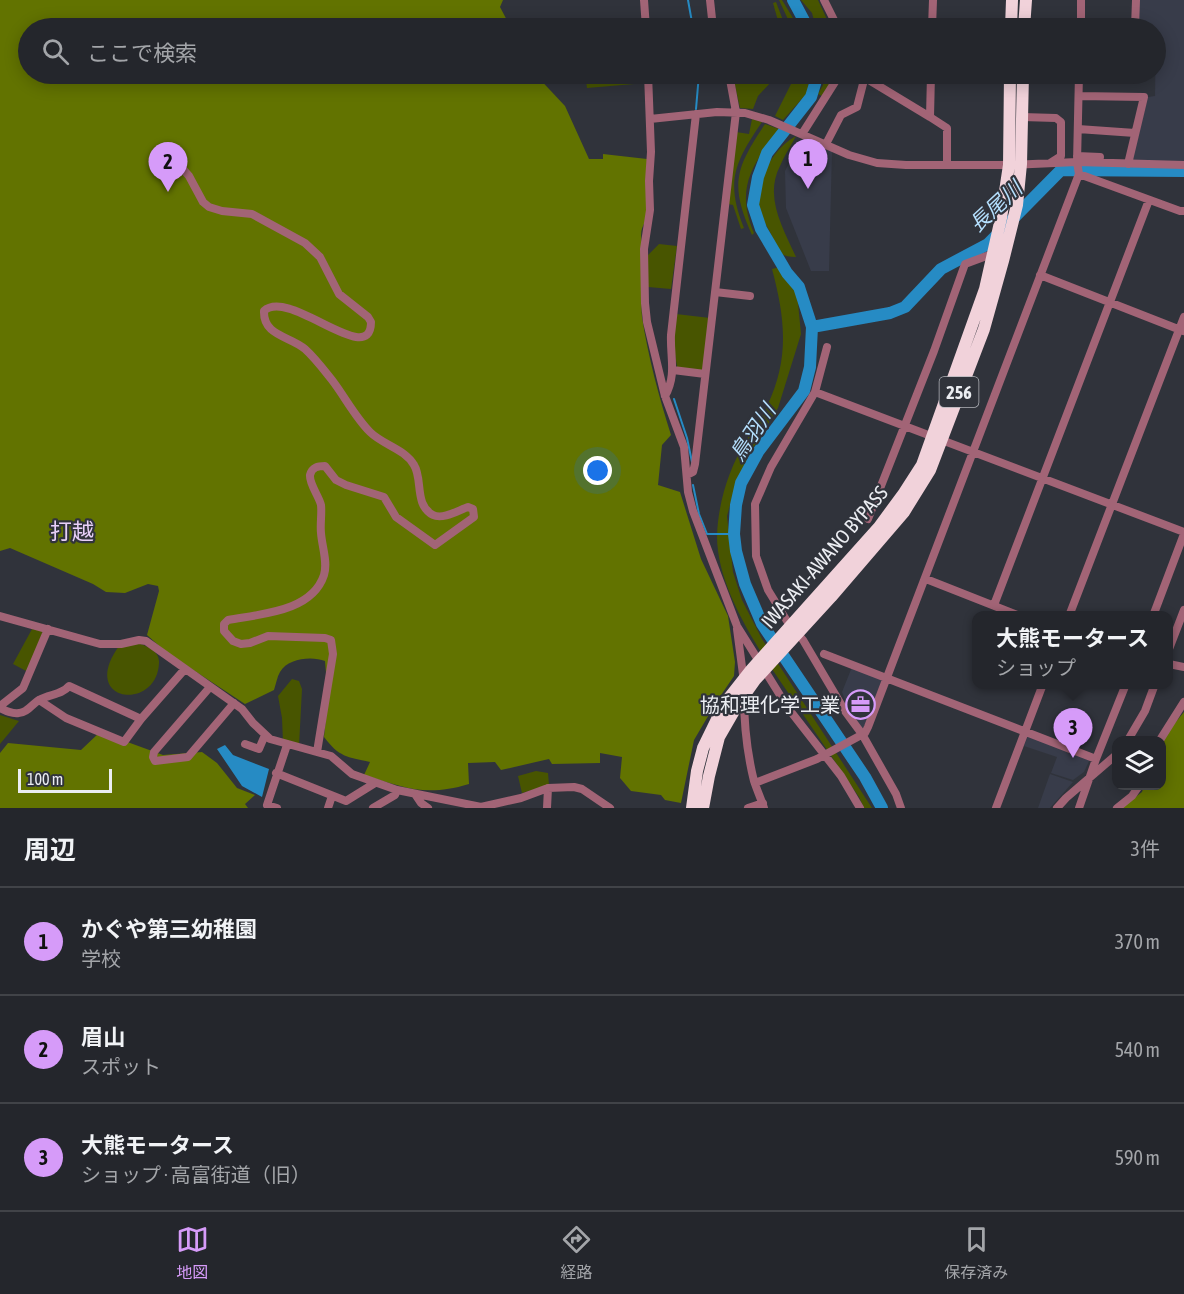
<!DOCTYPE html>
<html lang="ja">
<head>
<meta charset="utf-8">
<style>
	:root { --surface:#24262c; --page:#2c2e34; --text:#f1f3f6; --muted:#a3a5a9; --line:#414348; --accent:#d69bf9 }
	body { margin:0; font-family:"Asap Condensed","Noto Sans JP",sans-serif; background:var(--page); color:var(--text) }
	.controls { position:absolute; right:18px; bottom:18px; display:grid; overflow:hidden; border-radius:12px; box-shadow:0 3px 15px #0003 }
	.controls button { width:54px; height:54px; display:grid; place-items:center; padding:0; border:0; border-bottom:2px solid var(--line); background:var(--surface); color:var(--text); font:30px sans-serif }
	.scale { position:absolute; left:18px; bottom:15px; width:94px; box-sizing:border-box; padding-left:6px; border:3px solid #ebedf2; border-top:0; font-size:16px; line-height:21px; white-space:nowrap; color:#ebedf2; -webkit-text-stroke:4px #30333b; paint-order:stroke }
	.you { position:absolute; left:598px; top:471px; width:21px; height:21px; margin:-15px; border:4px solid #fff; border-radius:50%; background:#1a73e8; box-shadow:0 0 0 9px #1a73e833 }
	.badge { display:grid; place-items:center; width:39px; height:39px; border-radius:50%; background:var(--accent); color:#111; font-size:20px; font-weight:700 }
	.pin { position:absolute; translate:-50% -50px; filter:drop-shadow(0 2px 3px #0008) }
	.pin::after { content:''; position:absolute; top:32px; width:21px; height:18px; background:inherit; clip-path:polygon(0 0,100% 0,50% 100%) }
	.popup { position:absolute; left:972px; top:611px; width:201px; height:78px; box-sizing:border-box; display:grid; place-content:center; border-radius:12px; background:var(--surface); filter:drop-shadow(0 2px 4px #0005); font-size:20px; white-space:nowrap; color:var(--muted) }
	.popup b { font-size:22px; color:var(--text) }
	.popup::after { content:''; position:absolute; left:50%; top:100%; margin-left:-12px; border:12px solid transparent; border-top-color:var(--surface) }
	.list { margin:0; padding:0; list-style:none }
	h2 { display:flex; justify-content:space-between; align-items:center; height:78px; margin:0; padding:0 24px; font-size:26px }
	h2 small { font-size:20px; font-weight:400; color:var(--muted) }
	.list li { display:grid; grid-template-columns:39px 1fr auto; gap:18px; align-items:center; box-sizing:border-box; height:108px; padding:0 24px; border-top:2px solid var(--line) }
	.list b { display:block; font-size:22px; white-space:nowrap }
	.list p { margin:0; font-size:20px; white-space:nowrap; color:var(--muted) }
	.list em { font-size:20px; font-style:normal; color:var(--muted) }
	.icon { flex:none; width:33px; height:33px; fill:none; stroke:currentColor; stroke-width:2; stroke-linecap:round; stroke-linejoin:round }
	.map { position:relative; flex:none; width:1184px; height:808px; overflow:hidden }
	.search { position:absolute; background:var(--surface); box-shadow:0 3px 15px #0003; left:18px; right:18px; top:18px; height:66px; display:flex; align-items:center; gap:15px; box-sizing:border-box; padding:0 21px; border-radius:33px; color:var(--muted); font-size:22px }
	.sheet { height:402px; background:var(--surface) }
	nav { display:flex; justify-content:space-around; align-items:center; box-sizing:border-box; height:84px; border-top:2px solid var(--line); background:var(--surface); font-size:16px; color:var(--muted) }
	nav a { display:grid; justify-items:center; gap:3px }
	nav .on { color:var(--accent) }
	.map>svg:first-child { display:block }
	.built { fill:#383c4a }
	.green { fill:#485500 }
	.forest { fill:#627300 }
	.water { fill:#268bc4 }
	.lines { fill:none; stroke-linecap:round; stroke-linejoin:round }
	.stream { stroke:#268bc4; stroke-width:2 }
	.river { stroke:#268bc4; stroke-width:12 }
	.minor { stroke:#a26476; stroke-width:8 }
	.highway { stroke:#f1d2da; stroke-width:12 }
	.labels { text-anchor:middle; dominant-baseline:central; stroke-width:4.5; stroke-linejoin:round; paint-order:stroke }
	.shield { fill:#30333b; stroke:#b3b5bb; stroke-width:1.5 }
	.shield-label { font-size:18px; font-weight:bold; fill:#ebedf2 }
	.street-label { font-size:20px; fill:#ebedf2; stroke:#30333b }
	.poi-label { font-size:20px; fill:#ebedf2; stroke:#30333b; text-anchor:end }
	.water-label { font-size:21px; font-style:italic; fill:#b4dffd; stroke:#30333b }
	.quarter-label { font-size:22px; fill:#e8d0f8; stroke:#30333b }
</style>
</head>
<body>
<div class="map">
<svg width="1184" height="808" viewBox="0 0 1184 808">
	<rect width="100%" height="100%" fill="#30333b"/>
	<path class="built" d="M 1138,0 L 1184,0 L 1184,163 L 1132,161 L 1148,97 L 1155,96 L 1156,28 L 1137,28 Z
		M 806,140 L 832,150 L 829,271 L 811,271 L 786,208 L 785,171 L 799,144 Z
		M 852,667 L 885,680 L 863,730 L 851,716 L 842,692 Z
		M 1028,735 L 1090,759 L 1084,772 L 1073,780 L 1051,773 L 1057,757 L 1024,746 Z
		M 1050,774 L 1073,782 L 1050,808 L 1038,808 Z"/>
	<path class="green" d="M 779,0 L 782,0 L 799,28 L 792,28 Z
		M 801,0 L 818,0 L 831,28 L 816,28 L 812,13 Z
		M 776,2 L 786,28 L 780,28 L 773,3 Z
		M 585,74 L 645,74 L 646,83 L 587,88 Z
		M 796,74 L 809,74 L 808,92 L 783,120 L 775,116 Z
		M 822,74 L 837,74 L 822,96 L 818,94 L 823,85 Z
		M 770,78 L 772,81 L 758,96 L 753,109 L 740,108 L 734,81 Z
		M 752,119 L 762,122 C 735,162 725,181 744,228 L 741,229 L 733,205 L 728,204 L 736,132 L 749,134 Z
		M 765,124 L 779,129 C 752,165 735,188 754,233 L 752,235 C 729,184 736,168 765,124 Z
		M 796,136 C 791,146 784,156 780,166 C 764,197 783,228 796,257 C 777,257 777,249 771,234 C 767,226 760,216 759,208 C 757,179 771,150 796,136 Z
		M 659,244 L 677,246 L 671,289 L 648,287 L 648,255 Z
		M 780,267 L 797,293 L 801,334 L 778,408 L 747,458 L 733,494 L 727,516 L 733,572 L 742,600 L 762,639 L 872,808 L 864,808 L 859,797 C 839,768 820,739 800,710 C 768,663 717,595 717,536 C 718,503 729,468 746,441 C 752,429 762,418 767,406 C 790,358 785,318 772,269 Z
		M 676,314 L 710,318 L 702,374 L 678,372 L 673,343 Z
		M 32,629 L 43,631 L 28,672 L 13,664 Z
		M 137,643 C 147,646 160,651 159,663 C 157,712 78,703 119,646 Z
		M 292,679 L 299,681 L 302,689 L 299,746 L 283,742 L 282,718 L 278,696 Z
		M 0,715 L 19,721 L 0,744 Z
		M 536,771 L 548,773 L 549,785 L 522,793 L 518,776 Z"/>
	<path class="forest" d="M 0,0 L 503,0 L 500,7 L 511,28 L 28,28 L 28,74 L 535,74 L 565,106 L 589,159 L 603,159 L 603,154 L 647,159 L 646,221 C 637,233 643,241 644,256 C 646,276 640,297 642,317 C 648,356 659,397 671,435 L 662,445 L 658,485 L 680,492 L 701,559 L 728,616 L 735,662 L 734,676 L 717,701 L 694,740 L 681,803 L 665,800 L 661,795 L 631,791 L 620,778 L 622,757 L 600,753 L 600,763 L 552,764 L 549,759 L 501,770 L 495,762 L 468,763 L 469,784 C 426,797 405,788 364,775 L 370,762 C 347,757 339,757 324,737 L 328,698 L 325,661 C 312,656 288,658 280,672 C 277,677 276,684 274,690 L 245,704 L 166,652 L 147,635 L 159,591 L 158,586 L 148,584 L 125,593 L 106,592 L 93,584 L 10,548 L 0,551 Z
		M 1184,712 L 1184,808 L 1121,808 L 1142,792 L 1144,786 L 1162,786 L 1161,740 Z
		M 100,732 L 163,755 L 202,752 L 217,763 L 237,788 L 255,795 L 245,804 L 248,808 L 0,808 L 0,753 L 8,743 L 81,750 Z"/>
	<path class="water" d="M 225,745 L 233,755 L 269,769 L 262,797 L 242,786 L 217,749 Z"/>
	<g class="lines">
		<path class="stream" d="M 688,0 L 693,28
			M 696,109 L 699,74
			M 674,399 L 687,438 L 692,462
			M 693,485 L 699,514 L 707,534 L 734,534"/>
		<path class="river" d="M 793,0 L 808,28
			M 818,74 L 811,97 L 767,153 L 758,177 L 753,205 L 761,229 L 787,273 L 799,287 L 812,327 L 810,367 L 804,391 L 758,452 L 741,483 L 736,505 L 734,534 L 736,551 L 745,584 L 762,624 L 865,777 L 882,808
			M 812,327 L 890,313 L 905,307 L 941,269 L 988,244 L 1061,170 L 1184,171"/>
		<path class="minor" d="M 644,0 L 646,28
			M 710,0 L 713,28
			M 824,0 L 838,28
			M 932,28 L 933,0
			M 1081,28 L 1081,0
			M 1135,28 L 1136,0
			M 648,74 L 651,152 L 649,181 L 650,210 L 644,249 L 645,303 L 647,322 L 665,396 L 684,447 L 688,492 L 693,511 L 737,626 L 788,708 L 841,776 L 860,808
			M 859,74 L 930,117
			M 931,74 L 930,117 L 947,128 L 947,164
			M 1079,96 L 1144,97 L 1128,164
			M 1022,117 L 1056,118 L 1061,122 L 1061,156 L 1050,163
			M 650,119 L 717,112 L 745,113 L 769,120 L 849,155 L 877,163 L 906,165 L 1009,165 L 1077,162 L 1184,165
			M 1078,129 L 1135,133
			M 802,134 L 840,74
			M 826,144 L 841,115 L 857,107 L 865,76
			M 1077,156 L 1100,157
			M 169,163 L 182,168 L 189,176 L 203,202 L 209,207 L 222,211 L 252,214 L 305,243 L 320,257 L 339,294 L 368,317 L 371,322 C 371,370 289,287 264,311 C 263,336 290,336 305,349 C 315,358 324,370 332,380 C 345,397 355,417 370,432 C 383,445 405,449 414,465 C 423,479 414,505 433,515 C 443,520 459,510 468,507 L 473,509 L 474,517 L 435,545 L 396,517 L 384,497 L 346,485 L 336,480 L 325,466 C 318,466 312,467 310,475 C 309,484 319,496 321,505 C 322,514 320,524 321,533 C 322,547 328,562 324,575 C 312,612 260,614 228,620 L 224,624 L 224,631 L 233,641 L 241,644 L 250,643 L 268,636 L 325,638 L 331,640 L 333,654 L 317,752
			M 1079,174 L 1180,211 L 1184,211
			M 1040,275 L 1183,331
			M 715,292 L 750,296
			M 827,347 L 815,392 L 771,467 L 755,504 L 756,556 L 768,590 L 787,621 L 803,640 L 845,711 L 862,734 L 896,794 L 901,808
			M 673,370 L 705,374
			M 815,392 L 1184,532
			M 665,396 C 677,375 670,357 671,335 L 696,114
			M 687,475 L 693,472 L 695,464 L 736,112 L 729,74
			M 868,519 L 934,351 L 965,264 L 992,254
			M 926,579 L 1020,616
			M 994,605 L 1149,200
			M 0,616 L 100,644 L 121,644 L 139,640 L 146,641 L 242,709 L 253,723 L 270,739 L 331,756 L 352,774 L 397,790 L 481,807 L 521,798 L 548,788 L 574,787 L 582,789 L 610,808
			M 1069,616 L 1184,317
			M 1153,616 L 1184,534
			M 737,629 L 744,682
			M 1169,649 L 1184,610
			M 824,654 L 1096,759
			M 1169,664 L 1184,667
			M 210,687 L 154,752 L 153,757 L 155,761 L 188,757 L 234,703
			M 744,695 C 744,723 747,753 754,781 C 757,790 761,799 764,808
			M 39,700 L 66,718 L 124,742 L 141,719 L 184,670
			M 0,706 L 23,688 L 48,629
			M 0,708 C 6,711 12,714 19,713 C 27,713 32,704 39,700 C 49,694 62,695 69,686 L 141,719
			M 1128,740 L 1145,711 L 1155,684
			M 1160,740 L 1184,702
			M 245,744 L 259,749 L 265,735
			M 276,773 L 346,801 L 375,783
			M 755,783 L 817,759 L 865,733 L 868,727 L 1079,174 L 1077,162 L 1079,74
			M 415,794 L 421,803 L 428,808
			M 277,808 L 267,805 L 287,745
			M 328,808 L 332,796
			M 373,808 L 395,795 L 397,790
			M 547,808 L 548,788
			M 748,808 L 763,803
			M 996,808 L 1043,684
			M 1057,808 L 1066,798 L 1116,755
			M 1079,808 L 1096,759 L 1126,684
			M 1117,808 L 1132,796 L 1139,786"/>
		<path class="highway" d="M 1011,28 L 1012,0
			M 1024,28 L 1026,0
			M 692,808 L 697,771 L 703,748 L 725,703 L 751,670 L 879,527 L 904,493 L 922,465 L 985,289 L 1001,218 L 1009,165 L 1010,74
			M 703,808 L 709,776 L 719,737 L 738,704 L 755,680 L 831,597 L 904,512 L 930,470 L 984,329 L 1003,261 L 1017,205 L 1021,164 L 1023,74"/>
	</g>
	<defs>
		<symbol id="office-ring" viewBox="-11 -11 22 22"><circle r="9.5" fill="#30333b" stroke="#d69bf9" stroke-width="1.5"/><path d="M-6-3h4V-5.5h4V-3h4V5H-6ZM-1-4.5V-3h2v-1.5ZM-6 0V1H6V0Z" fill="#d69bf9"/></symbol>
	</defs>
	<g fill-rule="evenodd">
		<use href="#office-ring" x="844" y="688" width="33" height="33"/>
	</g>
	<g class="labels">
		<rect class="shield" x="939.5" y="377" width="39" height="30" rx="4.5"/>
		<g class="shield-label">
			<text x="959" y="392">256</text>
		</g>
		<g class="street-label">
			<text transform="translate(824 557) rotate(-49)">IWASAKI-AWANO BYPASS</text>
		</g>
		<g class="poi-label">
			<text x="840" y="704">協和理化学工業</text>
		</g>
		<g class="water-label">
			<text transform="translate(995 206) rotate(-43)">長尾川</text>
			<text transform="translate(752 432) rotate(-56)">鳥羽川</text>
		</g>
		<g class="quarter-label">
			<text x="72" y="531">打越</text>
		</g>
	</g>
</svg>
<div class="controls">
<button><svg class="icon" aria-label="layers" viewBox="0 0 24 24"><path d="M12 4l9 5-9 5-9-5zM3 14l9 5 9-5"/></svg></button>
</div>
<div class="scale">100 m</div>
<div class="you"></div>
<div class="pin badge" style="left:808px;top:189px">1</div>
<div class="pin badge" style="left:168px;top:192px">2</div>
<div class="pin badge" style="left:1073px;top:758px">3</div>
<div class="popup"><b>大熊モータース</b>ショップ</div>
<div class="search"><svg class="icon" aria-label="search" viewBox="0 0 24 24"><circle cx="10" cy="10" r="6"/><path d="M15 15l6 6"/></svg>ここで検索</div>
</div>
<section class="sheet">
<h2>周辺<small>3件</small></h2>
<ul class="list">
<li><span class="badge">1</span><div><b>かぐや第三幼稚園</b><p>学校</p></div><em>370 m</em></li>
<li><span class="badge">2</span><div><b>眉山</b><p>スポット</p></div><em>540 m</em></li>
<li><span class="badge">3</span><div><b>大熊モータース</b><p>ショップ · 高富街道（旧）</p></div><em>590 m</em></li>
</ul>
</section>
<nav>
<a class="on"><svg class="icon" aria-label="map" viewBox="0 0 24 24"><path d="M3 6l6-2 6 2 6-2v14l-6 2-6-2-6 2zM9 4v14M15 6v14"/></svg>地図</a>
<a><svg class="icon" aria-label="directions" viewBox="0 0 24 24"><path d="M12 3l9 9-9 9-9-9zM9 14v-3h6M13 9l2 2-2 2"/></svg>経路</a>
<a><svg class="icon" aria-label="saved" viewBox="0 0 24 24"><path d="M7 4h10v16l-5-4-5 4z"/></svg>保存済み</a>
</nav>
</body>
</html>
